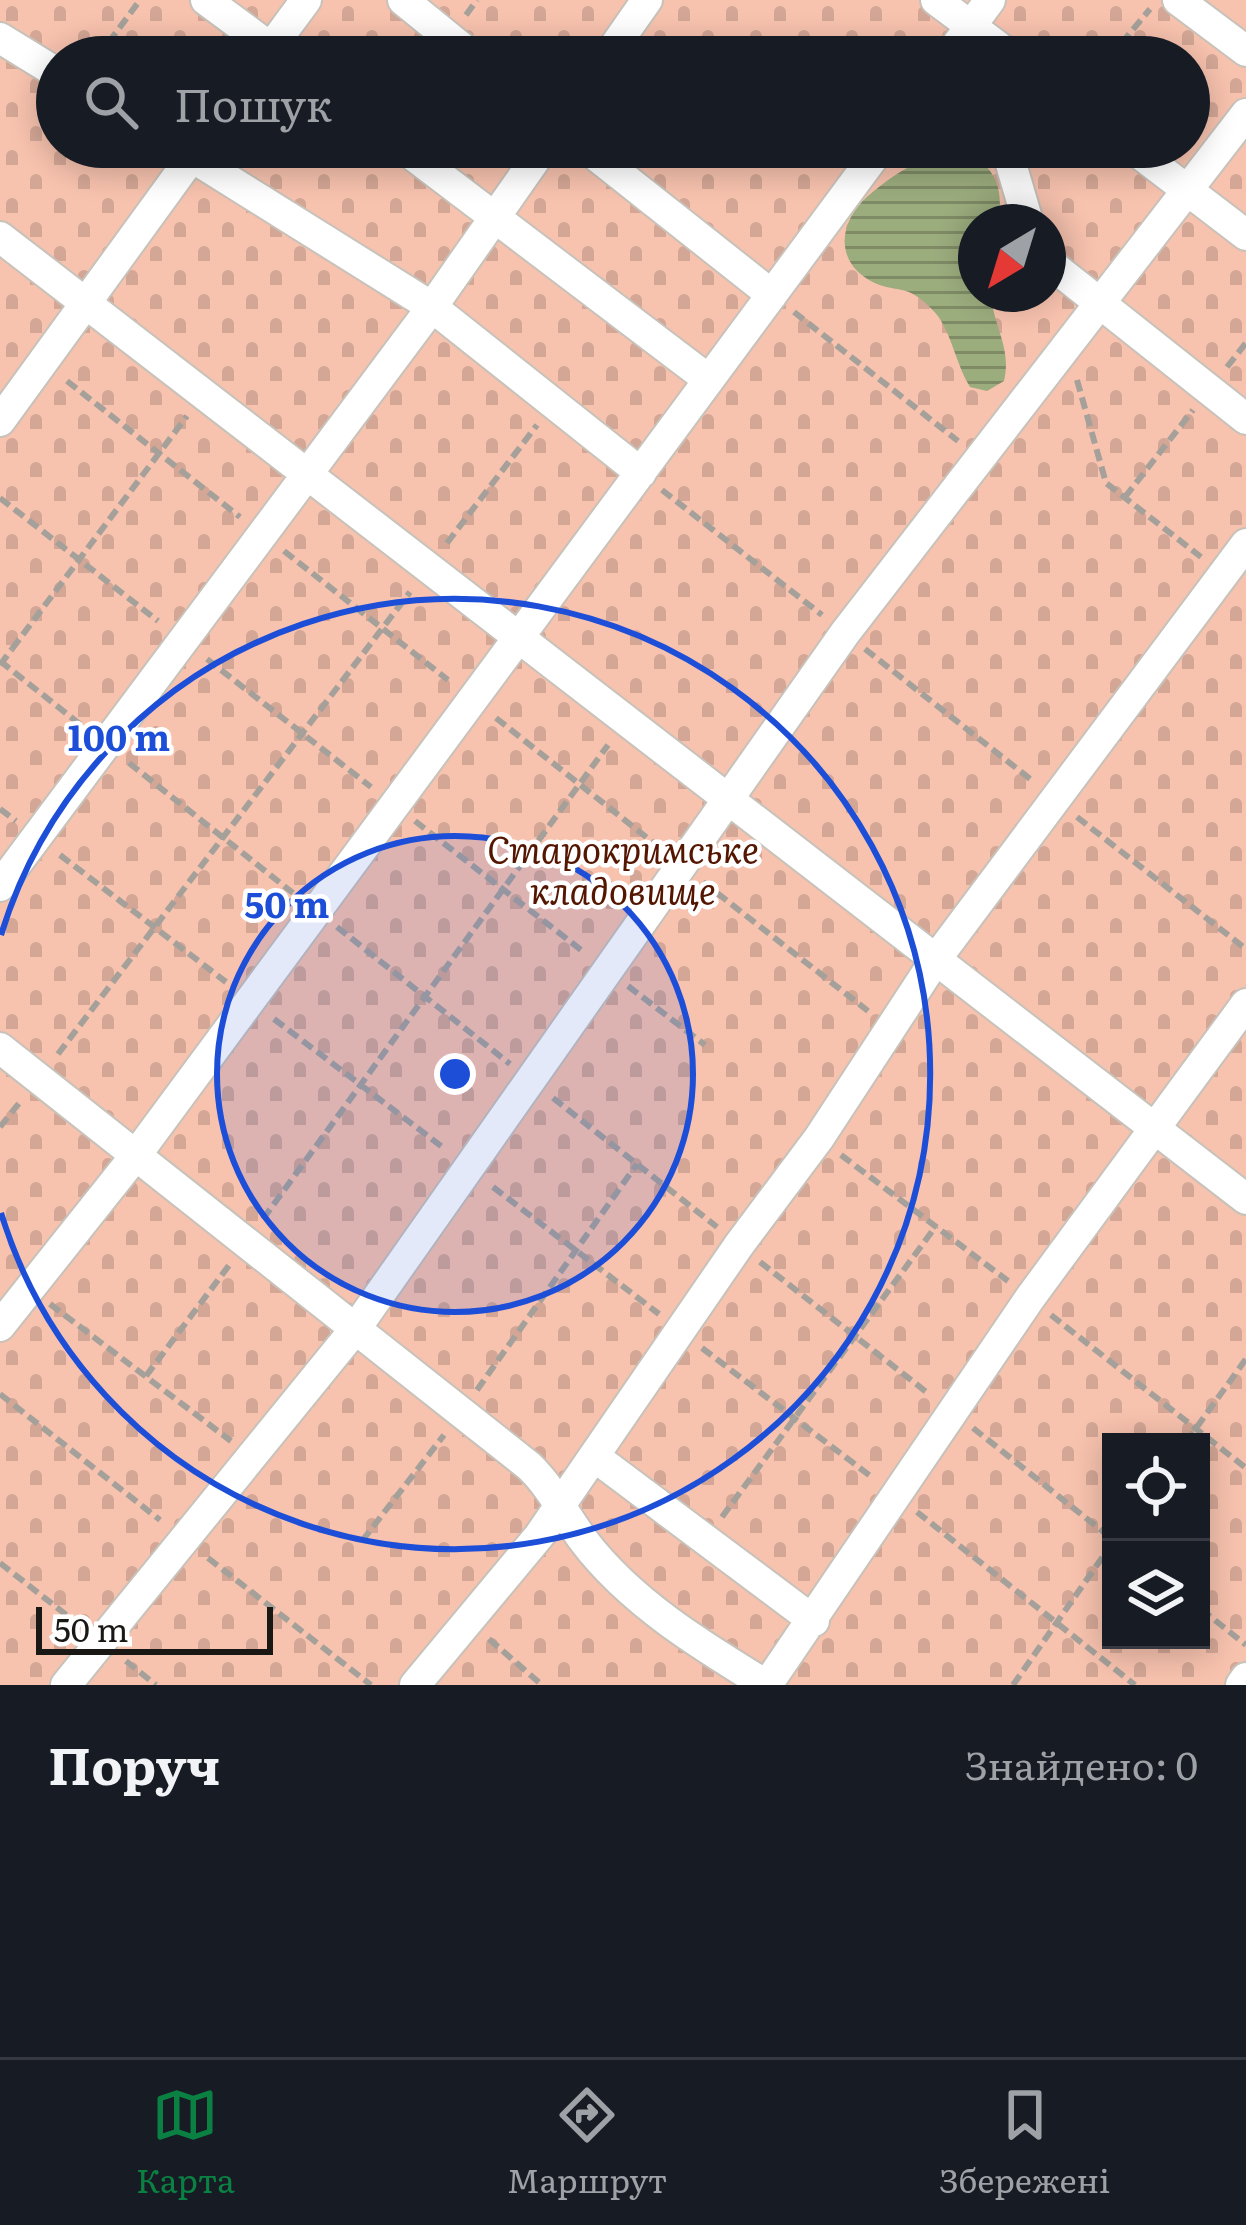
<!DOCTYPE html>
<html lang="uk">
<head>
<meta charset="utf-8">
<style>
	:root { --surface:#171b24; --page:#20242c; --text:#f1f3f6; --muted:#9ea1a6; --line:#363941; --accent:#0b8043 }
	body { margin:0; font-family:Literata,serif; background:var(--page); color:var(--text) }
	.controls { position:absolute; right:36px; bottom:36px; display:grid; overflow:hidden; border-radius:0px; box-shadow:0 6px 30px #0003 }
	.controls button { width:108px; height:108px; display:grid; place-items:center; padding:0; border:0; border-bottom:3px solid var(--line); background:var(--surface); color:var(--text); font:60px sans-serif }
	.compass { position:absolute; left:958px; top:204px; width:108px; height:108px; border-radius:50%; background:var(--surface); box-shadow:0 6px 30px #0003; rotate:218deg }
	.scale { position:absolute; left:36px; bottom:30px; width:237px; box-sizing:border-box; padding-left:12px; border:6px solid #1a1815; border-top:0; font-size:33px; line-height:42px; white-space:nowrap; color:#1a1815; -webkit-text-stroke:9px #fff; paint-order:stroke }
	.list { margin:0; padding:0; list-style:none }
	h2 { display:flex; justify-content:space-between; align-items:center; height:156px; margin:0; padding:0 48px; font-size:51px }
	h2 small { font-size:39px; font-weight:400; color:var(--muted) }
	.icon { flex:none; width:66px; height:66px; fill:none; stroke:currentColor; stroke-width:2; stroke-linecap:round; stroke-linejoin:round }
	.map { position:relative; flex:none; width:1246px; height:1685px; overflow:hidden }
	.search { position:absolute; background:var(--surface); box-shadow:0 6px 30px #0003; left:36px; right:36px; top:36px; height:132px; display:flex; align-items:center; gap:30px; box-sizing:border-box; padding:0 42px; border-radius:66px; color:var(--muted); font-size:45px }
	.sheet { height:372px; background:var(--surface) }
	nav { display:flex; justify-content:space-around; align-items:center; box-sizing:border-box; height:168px; border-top:3px solid var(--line); background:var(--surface); font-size:33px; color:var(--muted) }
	nav a { display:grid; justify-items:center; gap:6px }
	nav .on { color:var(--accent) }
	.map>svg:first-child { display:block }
	.cemetery { fill:url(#cemetery-stones); fill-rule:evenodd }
	.water { fill:url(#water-rules) }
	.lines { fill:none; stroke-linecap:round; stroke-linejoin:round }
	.minor-casing { stroke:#c7c2ba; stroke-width:34 }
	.path { stroke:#a5a19a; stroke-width:6; stroke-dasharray:12 6; stroke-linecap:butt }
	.minor { stroke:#fff; stroke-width:30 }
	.path-bridge { stroke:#a5a19a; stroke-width:6; stroke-dasharray:12 6; stroke-linecap:butt }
	.ring { fill:none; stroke:#1d4ed8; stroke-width:6 }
	.labels { text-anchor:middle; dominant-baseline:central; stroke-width:9; stroke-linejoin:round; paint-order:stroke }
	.park-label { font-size:36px; font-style:italic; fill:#541600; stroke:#fff }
	.centre { fill:#1d4ed8; stroke:#fff; stroke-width:6 }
	.ring-label { font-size:36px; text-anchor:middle; font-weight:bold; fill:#1d4ed8; stroke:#fff; stroke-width:9; stroke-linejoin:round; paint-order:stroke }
</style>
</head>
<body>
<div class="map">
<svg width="1246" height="1685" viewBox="0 0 1246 1685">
	<defs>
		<pattern id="cemetery-stones" width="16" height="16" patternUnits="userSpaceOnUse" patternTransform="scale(3)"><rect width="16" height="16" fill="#f7c2ae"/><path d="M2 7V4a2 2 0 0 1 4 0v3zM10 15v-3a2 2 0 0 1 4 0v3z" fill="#d3a695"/></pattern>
		<pattern id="water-rules" width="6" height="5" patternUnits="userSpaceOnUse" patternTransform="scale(3)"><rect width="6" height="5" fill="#9bac7d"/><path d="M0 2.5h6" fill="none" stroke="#7e8b65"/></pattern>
	</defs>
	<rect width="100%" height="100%" fill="#f0ebe2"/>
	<path class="cemetery" d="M 0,0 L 1246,0 L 1246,1685 L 0,1685 ZM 57,57 L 1189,57 L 1189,147 L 57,147 ZM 976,222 L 1048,222 L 1048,294 L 976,294 ZM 1111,1442 L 1201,1442 L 1201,1640 L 1111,1640 Z"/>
	<path class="water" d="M 967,152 C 996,168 1004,189 998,222 L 976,222 L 976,294 L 991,294 C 993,327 1012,347 1004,381 L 987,391 L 970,387 C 957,366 953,340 940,319 C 935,311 921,298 913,294 C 902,288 888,289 877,284 C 835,266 836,224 868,196 C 900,169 925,154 967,152 Z"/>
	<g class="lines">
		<defs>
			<path id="minor" d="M 206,0 L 283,57
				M 403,0 L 473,57
				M 936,0 L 1012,57
				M 1178,0 L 1246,51
				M 0,38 L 57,73
				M 264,57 L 306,0
				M 607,57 L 647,0
				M 948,57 L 990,0
				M 176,147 L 432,307 L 641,473
				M 402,147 L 709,380
				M 585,147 L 772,295
				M 1006,147 L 1028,222
				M 1131,147 L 1246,235
				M 0,237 L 1246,1199
				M 1048,262 L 1246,419
				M 0,421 L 199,147
				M 0,886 L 432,307 L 544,147
				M 0,1048 L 529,1466 C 552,1488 565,1516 584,1541 C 630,1602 702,1646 766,1685
				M 0,1326 L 136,1155 L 881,147
				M 595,1457 L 814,1621
				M 66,1685 L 356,1328 L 845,633 L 1246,114
				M 415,1685 L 539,1536 L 739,1245 L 819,1138 L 936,959 L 1246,544
				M 767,1685 L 1030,1298 L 1246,1004
				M 1241,1685 L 1246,1678"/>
		</defs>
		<use href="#minor" class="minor-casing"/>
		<path class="path" d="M 466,15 L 477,0
			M 98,57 L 140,0
			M 1110,57 L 1150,9
			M 794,312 L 958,441
			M 1227,367 L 1246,343
			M 1077,380 L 1106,483 L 1201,557
			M 67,381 L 240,517
			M 662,490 L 822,615
			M 1125,497 L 1193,410
			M 0,498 L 158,621
			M 447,543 L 537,425
			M 284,551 L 448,680
			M 12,649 L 187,416
			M 865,649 L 1034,782
			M 207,659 L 371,787
			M 0,661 L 81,725
			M 496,718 L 660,848
			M 129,763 L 293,893
			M 0,809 L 16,821
			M 1077,817 L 1246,949
			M 415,821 L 585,953
			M 60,855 L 226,982
			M 703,882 L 868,1011
			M 337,927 L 510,1064
			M 628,986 L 705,1045
			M 274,1019 L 445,1149
			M 58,1054 L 410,592
			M 553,1098 L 717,1227
			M 0,1127 L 20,1102
			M 841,1155 L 1008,1281
			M 493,1187 L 659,1314
			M 263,1219 L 608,745
			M 760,1262 L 929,1394
			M 50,1304 L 231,1441
			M 1051,1315 L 1246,1468
			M 702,1348 L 873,1478
			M 146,1376 L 230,1264
			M 477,1390 L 637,1164
			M 0,1394 L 160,1520
			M 973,1428 L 1111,1538
			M 1186,1442 L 1246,1359
			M 917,1512 L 1135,1685
			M 722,1517 L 936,1226
			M 362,1541 L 444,1435
			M 208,1558 L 371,1685
			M 0,1563 L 78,1624
			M 1201,1609 L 1246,1645
			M 489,1639 L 542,1685
			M 126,1661 L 156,1685
			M 1013,1685 L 1111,1545"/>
		<use href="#minor" class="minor"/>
		<path class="path-bridge" d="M 0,665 L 12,649"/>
	</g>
	<circle cx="455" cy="1074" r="238" fill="#1d4ed8" fill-opacity=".12"/>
	<g class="ring">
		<circle cx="455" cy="1074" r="238"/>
		<path d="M1 935A475 475 0 1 1 1 1213"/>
	</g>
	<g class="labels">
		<g class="park-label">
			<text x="623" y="847">Старокримське<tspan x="623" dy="41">кладовище</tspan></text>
		</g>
	</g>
	<circle cx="455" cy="1074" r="18" class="centre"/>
	<g class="ring-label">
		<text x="119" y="751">100 m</text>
		<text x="287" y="918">50 m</text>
	</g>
</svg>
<div class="controls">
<button><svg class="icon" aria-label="locate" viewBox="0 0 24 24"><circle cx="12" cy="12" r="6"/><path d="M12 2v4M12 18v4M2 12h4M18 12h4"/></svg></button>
<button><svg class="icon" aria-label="layers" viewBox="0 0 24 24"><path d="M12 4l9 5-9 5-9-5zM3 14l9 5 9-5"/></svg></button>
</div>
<svg class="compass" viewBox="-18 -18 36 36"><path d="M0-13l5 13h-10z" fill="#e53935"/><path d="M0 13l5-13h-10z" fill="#9ea1a6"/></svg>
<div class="scale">50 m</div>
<div class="search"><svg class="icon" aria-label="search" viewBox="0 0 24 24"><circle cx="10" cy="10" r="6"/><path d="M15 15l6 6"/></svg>Пошук</div>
</div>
<section class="sheet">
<h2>Поруч<small>Знайдено: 0</small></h2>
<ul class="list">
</ul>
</section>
<nav>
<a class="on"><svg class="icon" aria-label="map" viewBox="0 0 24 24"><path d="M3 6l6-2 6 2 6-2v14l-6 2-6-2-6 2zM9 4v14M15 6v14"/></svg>Карта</a>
<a><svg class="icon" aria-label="directions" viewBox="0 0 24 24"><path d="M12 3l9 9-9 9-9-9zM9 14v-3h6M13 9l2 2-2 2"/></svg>Маршрут</a>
<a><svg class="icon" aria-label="saved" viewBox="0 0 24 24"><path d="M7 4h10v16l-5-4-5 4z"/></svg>Збережені</a>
</nav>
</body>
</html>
